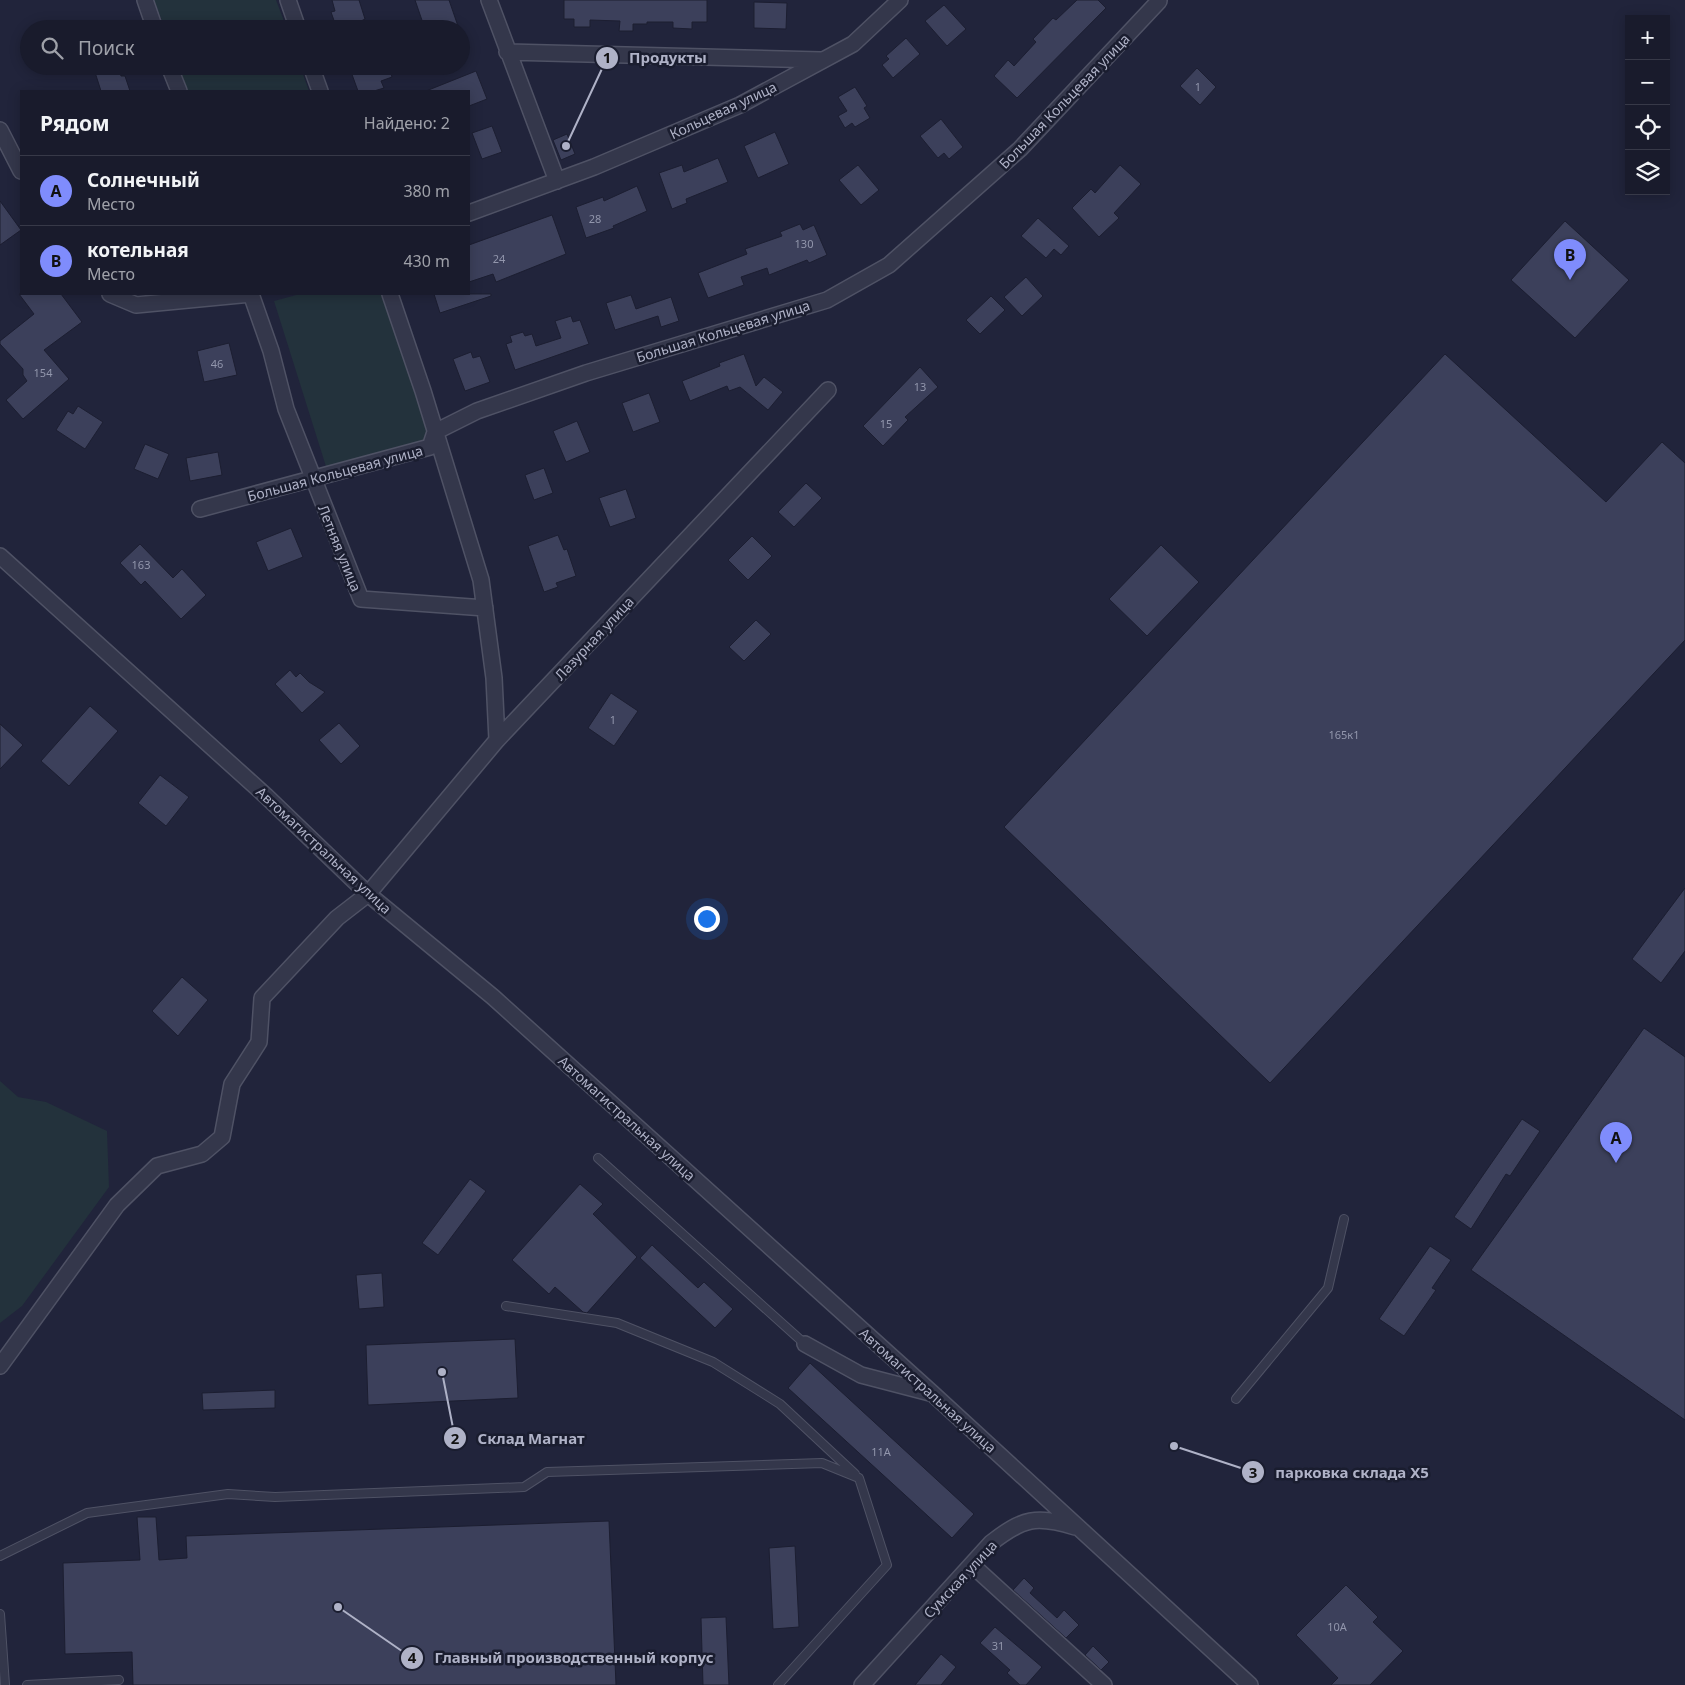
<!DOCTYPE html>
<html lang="ru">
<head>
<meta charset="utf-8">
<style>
	:root { --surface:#191b2c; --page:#262838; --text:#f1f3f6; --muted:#9fa1a9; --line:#373948; --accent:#7f8cfc }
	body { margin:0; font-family:"Noto Sans",sans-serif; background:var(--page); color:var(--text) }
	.controls { position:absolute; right:15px; top:15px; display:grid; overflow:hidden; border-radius:0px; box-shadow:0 2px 12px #0003 }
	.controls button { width:45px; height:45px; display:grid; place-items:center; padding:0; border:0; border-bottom:1px solid var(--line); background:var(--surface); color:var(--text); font:25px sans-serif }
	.you { position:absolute; left:706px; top:918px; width:18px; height:18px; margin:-12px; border:4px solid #fff; border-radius:50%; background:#1a73e8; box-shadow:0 0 0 8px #1a73e833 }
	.badge { display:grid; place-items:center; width:32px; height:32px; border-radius:50%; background:var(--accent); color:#111; font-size:16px; font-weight:700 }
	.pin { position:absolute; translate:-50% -41px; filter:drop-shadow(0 1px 2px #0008) }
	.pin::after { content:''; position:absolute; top:26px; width:18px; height:15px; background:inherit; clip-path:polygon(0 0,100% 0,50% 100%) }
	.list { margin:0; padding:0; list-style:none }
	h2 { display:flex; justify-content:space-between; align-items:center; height:65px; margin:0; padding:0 20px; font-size:21px }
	h2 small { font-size:16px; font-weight:400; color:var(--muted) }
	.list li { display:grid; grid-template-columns:32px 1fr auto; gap:15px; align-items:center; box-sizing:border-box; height:70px; padding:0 20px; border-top:1px solid var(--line) }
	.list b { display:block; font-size:19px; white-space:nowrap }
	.list p { margin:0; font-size:16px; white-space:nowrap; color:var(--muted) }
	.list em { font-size:16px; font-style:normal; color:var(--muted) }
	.icon { flex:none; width:28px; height:28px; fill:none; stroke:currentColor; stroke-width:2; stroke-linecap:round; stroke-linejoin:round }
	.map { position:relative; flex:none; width:1685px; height:1685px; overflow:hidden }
	.search { position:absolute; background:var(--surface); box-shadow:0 2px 12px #0003; left:20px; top:20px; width:450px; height:55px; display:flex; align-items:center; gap:12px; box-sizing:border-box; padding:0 18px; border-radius:28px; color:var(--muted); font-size:19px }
	.panel { position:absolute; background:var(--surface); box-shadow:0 2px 12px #0003; left:20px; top:90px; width:450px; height:205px; border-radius:0px }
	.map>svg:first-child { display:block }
	.green { fill:#23323c }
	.building { fill:#3c405b; stroke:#1c1e31 }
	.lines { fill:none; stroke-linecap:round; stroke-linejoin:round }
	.lane-casing { stroke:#4f5265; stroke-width:10 }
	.street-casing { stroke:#4f5265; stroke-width:18 }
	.lane { stroke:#34374b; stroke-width:8 }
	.street { stroke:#34374b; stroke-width:15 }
	.labels { text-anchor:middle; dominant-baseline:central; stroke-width:5; stroke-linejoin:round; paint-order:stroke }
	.number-label { font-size:11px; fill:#9296ac }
	.street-label { font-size:14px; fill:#afb2c7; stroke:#1a1d2f }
	.leader { fill:none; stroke:#afb2c7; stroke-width:2 }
	.callout-dot { fill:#afb2c7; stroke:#1a1d2f; stroke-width:2 }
	.mark-label { font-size:15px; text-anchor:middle; font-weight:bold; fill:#111 }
	.callout-label { font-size:15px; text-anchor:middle; font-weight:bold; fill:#afb2c7; stroke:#1a1d2f; stroke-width:5; stroke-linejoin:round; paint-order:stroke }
</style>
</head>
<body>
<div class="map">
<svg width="1685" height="1685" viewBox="0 0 1685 1685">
	<rect width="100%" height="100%" fill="#21243b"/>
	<path class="green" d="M 154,0 L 276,0 L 287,29 L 165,29 Z
		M 178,66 L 300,66 L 309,91 L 188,91 Z
		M 300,294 L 382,294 L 436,451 L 329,476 L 274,301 Z
		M 0,1081 L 18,1097 L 46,1102 L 107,1131 L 109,1187 L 22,1306 L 0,1323 Z"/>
	<path class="building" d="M 332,0 L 359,0 L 365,19 L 361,21 L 363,29 L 337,29 L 331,12 L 335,11 Z
		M 415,0 L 449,0 L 459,29 L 425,29 Z
		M 564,0 L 707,0 L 707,22 L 692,22 L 692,29 L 673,28 L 673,22 L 647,22 L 647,24 L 633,24 L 633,31 L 619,31 L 620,21 L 590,20 L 590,27 L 574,27 L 574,19 L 564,19 Z
		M 1077,0 L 1098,0 L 1106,8 L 1017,98 L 994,76 L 1008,60 L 1014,66 L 1036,42 L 1033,39 L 1053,18 L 1056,20 Z
		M 754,2 L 787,3 L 786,29 L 754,28 Z
		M 944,5 L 966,29 L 947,46 L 925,21 Z
		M 906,38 L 920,54 L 893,78 L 882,65 L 889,59 L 886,56 Z
		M 93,66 L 118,66 L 121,76 L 125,76 L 130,91 L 101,91 Z
		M 358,66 L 389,66 L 392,77 L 381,81 L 384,88 L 374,91 L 358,91 L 350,69 Z
		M 1197,68 L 1216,87 L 1200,105 L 1180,86 Z
		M 476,71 L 487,99 L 469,106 L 469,91 L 426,91 Z
		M 855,87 L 867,106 L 864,108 L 870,118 L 855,127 L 852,123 L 845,128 L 838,116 L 847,111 L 838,97 Z
		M 941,119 L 963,147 L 949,159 L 944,153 L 938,158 L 920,136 Z
		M 492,126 L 502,152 L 482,159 L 472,133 Z
		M 775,132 L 789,164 L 758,178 L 744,146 Z
		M 567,134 L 575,154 L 561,160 L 553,140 Z
		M 718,158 L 728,182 L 686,199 L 687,203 L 672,209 L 659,173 L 682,165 L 684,172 Z
		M 858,165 L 879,190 L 861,205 L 839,180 Z
		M 1120,165 L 1141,184 L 1114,213 L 1119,218 L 1099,237 L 1072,208 L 1091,189 L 1095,193 Z
		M 637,186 L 647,211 L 613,226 L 614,228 L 586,238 L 576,207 L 603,197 L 604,201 Z
		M 0,201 L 21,230 L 0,245 Z
		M 552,215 L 566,254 L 496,282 L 493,274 L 469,282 L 469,245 Z
		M 1038,218 L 1069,246 L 1061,255 L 1054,249 L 1046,258 L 1021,236 Z
		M 1565,221 L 1629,280 L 1575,338 L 1511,280 Z
		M 800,224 L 803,230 L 814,225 L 827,255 L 809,263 L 807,260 L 769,275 L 767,268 L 741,277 L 744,285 L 708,298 L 698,273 L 747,254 L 745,249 L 782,236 L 780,232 Z
		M 1026,277 L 1043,296 L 1022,316 L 1004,297 Z
		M 19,294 L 61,294 L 82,322 L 44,350 L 69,379 L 23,419 L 6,400 L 27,381 L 23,375 L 23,369 L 0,344 L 0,341 L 34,314 Z
		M 434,294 L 491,294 L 491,296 L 440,313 Z
		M 631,295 L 636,309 L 671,297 L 679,321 L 661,327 L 658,316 L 615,330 L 606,303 Z
		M 991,296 L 1005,310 L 980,334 L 966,320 Z
		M 571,316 L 573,322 L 580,320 L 589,344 L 515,370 L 506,344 L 512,342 L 510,336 L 523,332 L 525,336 L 532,334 L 536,346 L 561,338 L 555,321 Z
		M 229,343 L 237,375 L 204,382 L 197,351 Z
		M 471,352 L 473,358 L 480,356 L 490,382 L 465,391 L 453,359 Z
		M 744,354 L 756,386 L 764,377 L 783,392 L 768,410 L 740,387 L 729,391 L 727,386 L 690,401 L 682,381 L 720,366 L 719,363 Z
		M 1445,354 L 1606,502 L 1662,442 L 1685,463 L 1685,640 L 1270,1083 L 1004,827 Z
		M 920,367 L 938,387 L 905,417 L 908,420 L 883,446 L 863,426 Z
		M 649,393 L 660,422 L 633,432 L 622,403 Z
		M 78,406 L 103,422 L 85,449 L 56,430 L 68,411 L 73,414 Z
		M 577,421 L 590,452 L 566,462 L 553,431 Z
		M 145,444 L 169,454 L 158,479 L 134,469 Z
		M 218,452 L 222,475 L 190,481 L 186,458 Z
		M 544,468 L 553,493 L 534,500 L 525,475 Z
		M 806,483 L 822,498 L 794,527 L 778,512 Z
		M 626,489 L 636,518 L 610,527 L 599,498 Z
		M 291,528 L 303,557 L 268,571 L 256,542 Z
		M 558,535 L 564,550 L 567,549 L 576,576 L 556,583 L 558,587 L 544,592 L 528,546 Z
		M 752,536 L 772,556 L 748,580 L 728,560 Z
		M 140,544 L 173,578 L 182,569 L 206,595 L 181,619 L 145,581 L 141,585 L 120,563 Z
		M 1161,545 L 1199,582 L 1147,636 L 1109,599 Z
		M 756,620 L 771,634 L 744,661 L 729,647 Z
		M 290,670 L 296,677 L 300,673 L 309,682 L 325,692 L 302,713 L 275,684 Z
		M 611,693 L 638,711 L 614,746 L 588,728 Z
		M 90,706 L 118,731 L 69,786 L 41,761 Z
		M 339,723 L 360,746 L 341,764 L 319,740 Z
		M 0,724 L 23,745 L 0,769 Z
		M 160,775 L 189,797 L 166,826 L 138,803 Z
		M 1685,888 L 1685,951 L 1661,983 L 1632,959 Z
		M 182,977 L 208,1000 L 178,1036 L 152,1011 Z
		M 1644,1028 L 1685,1057 L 1685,1420 L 1471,1270 Z
		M 1522,1119 L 1540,1131 L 1510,1176 L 1506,1174 L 1471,1229 L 1454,1217 Z
		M 470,1179 L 486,1191 L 438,1255 L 422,1243 Z
		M 580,1184 L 603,1204 L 593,1214 L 637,1257 L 587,1313 L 583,1312 L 555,1287 L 549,1294 L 512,1260 Z
		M 652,1245 L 698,1288 L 704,1282 L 733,1309 L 715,1328 L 640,1258 Z
		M 1430,1246 L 1451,1260 L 1432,1288 L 1436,1290 L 1404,1336 L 1379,1319 Z
		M 382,1273 L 384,1307 L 359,1309 L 356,1275 Z
		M 515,1339 L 518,1398 L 368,1405 L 366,1345 Z
		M 810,1363 L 974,1514 L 952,1538 L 788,1388 Z
		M 275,1390 L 275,1408 L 203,1410 L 202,1393 Z
		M 137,1517 L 156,1517 L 159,1560 L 187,1558 L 186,1536 L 609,1521 L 616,1685 L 133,1685 L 132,1652 L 65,1654 L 63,1563 L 140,1560 Z
		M 795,1546 L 799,1627 L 773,1629 L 769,1548 Z
		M 1024,1578 L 1034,1588 L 1030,1593 L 1057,1618 L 1064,1610 L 1079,1625 L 1066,1638 L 1013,1590 Z
		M 1346,1585 L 1378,1617 L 1373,1622 L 1403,1651 L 1370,1685 L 1331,1685 L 1338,1678 L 1296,1635 Z
		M 726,1617 L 729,1685 L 703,1685 L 701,1618 Z
		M 995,1627 L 1042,1667 L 1026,1685 L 1020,1685 L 1007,1673 L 1010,1670 L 980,1643 Z
		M 1093,1646 L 1109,1662 L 1101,1670 L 1085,1655 Z
		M 941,1654 L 956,1667 L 941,1685 L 915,1685 Z"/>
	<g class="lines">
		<defs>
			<path id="lane" d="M 598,1158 L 805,1344
				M 506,1306 L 617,1323 L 713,1362 L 780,1404 L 855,1474
				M 1236,1399 L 1328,1288 L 1344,1219
				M 0,1556 L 87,1513 L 228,1494 L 275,1497 L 524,1487 L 547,1472 L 822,1463 L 859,1478 L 887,1565 L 778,1685
				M 0,1614 L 5,1685
				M 27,1685 L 119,1680"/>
			<path id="street" d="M 145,0 L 155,29
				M 288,0 L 298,29
				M 489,0 L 557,181
				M 507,52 L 821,60
				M 169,66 L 179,91
				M 311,66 L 320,91
				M 0,130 L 21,171
				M 469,213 L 594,167 L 740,105 L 853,44 L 900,0
				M 110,294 L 136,305 L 251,294 L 271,351 L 286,409 L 361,599 L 485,608
				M 390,294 L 423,391 L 481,580 L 494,678 L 497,740
				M 200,509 L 430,447 L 435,432 L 477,411 L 586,373 L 827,300 L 889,265 L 1020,149 L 1159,1 L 1158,0
				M 0,556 L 266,796 L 368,894 L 493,997 L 932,1393 L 1250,1685
				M 805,1344 L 861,1375 L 930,1393
				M 0,1366 L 117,1205 L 157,1166 L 202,1154 L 222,1137 L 232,1084 L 259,1042 L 262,998 L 337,918 L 368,894 L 497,740 L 828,390
				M 972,1565 L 1104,1685
				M 862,1685 L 991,1543 C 1023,1518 1036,1515 1075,1527"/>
		</defs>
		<use href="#lane" class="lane-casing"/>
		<use href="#street" class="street-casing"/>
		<use href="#lane" class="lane"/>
		<use href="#street" class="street"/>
	</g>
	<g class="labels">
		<g class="number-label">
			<text x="1198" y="86">1</text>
			<text x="595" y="218">28</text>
			<text x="804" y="243">130</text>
			<text x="499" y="258">24</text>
			<text x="217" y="363">46</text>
			<text x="43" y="372">154</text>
			<text x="920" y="386">13</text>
			<text x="886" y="423">15</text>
			<text x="141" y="564">163</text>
			<text x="613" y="719">1</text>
			<text x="1344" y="734">165к1</text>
			<text x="881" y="1451">11А</text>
			<text x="1337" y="1626">10А</text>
			<text x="998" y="1645">31</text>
		</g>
		<g class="street-label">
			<text transform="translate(1064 101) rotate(-46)">Большая Кольцевая улица</text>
			<text transform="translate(723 110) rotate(-25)">Кольцевая улица</text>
			<text transform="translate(723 331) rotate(-17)">Большая Кольцевая улица</text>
			<text transform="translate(335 473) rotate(-15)">Большая Кольцевая улица</text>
			<text transform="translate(340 548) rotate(68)">Летняя улица</text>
			<text transform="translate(594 638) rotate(-47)">Лазурная улица</text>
			<text transform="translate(324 850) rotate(43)">Автомагистральная улица</text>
			<text transform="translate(627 1118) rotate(42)">Автомагистральная улица</text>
			<text transform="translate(928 1390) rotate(42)">Автомагистральная улица</text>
			<text transform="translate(960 1579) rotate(-47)">Сумская улица</text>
		</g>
	</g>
	<path class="leader" d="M566 146L607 58M442 1372L455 1438M1174 1446L1253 1472M338 1607L412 1658"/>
	<g class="callout-dot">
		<circle cx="566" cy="146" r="5"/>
		<circle cx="442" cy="1372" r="5"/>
		<circle cx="1174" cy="1446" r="5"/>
		<circle cx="338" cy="1607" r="5"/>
		<circle cx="607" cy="58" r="12"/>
		<circle cx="455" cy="1438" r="12"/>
		<circle cx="1253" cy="1472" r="12"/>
		<circle cx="412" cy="1658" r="12"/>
	</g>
	<g class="mark-label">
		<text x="607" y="63">1</text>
		<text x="455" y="1444">2</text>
		<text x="1253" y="1478">3</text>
		<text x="412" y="1663">4</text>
	</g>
	<g class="callout-label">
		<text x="668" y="63">Продукты</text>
		<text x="531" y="1444">Склад Магнат</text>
		<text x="1352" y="1478">парковка склада X5</text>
		<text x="574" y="1663">Главный производственный корпус</text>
	</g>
</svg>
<div class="controls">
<button>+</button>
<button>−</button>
<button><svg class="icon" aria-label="locate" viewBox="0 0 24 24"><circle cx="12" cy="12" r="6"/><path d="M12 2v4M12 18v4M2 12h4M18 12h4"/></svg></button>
<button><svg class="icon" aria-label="layers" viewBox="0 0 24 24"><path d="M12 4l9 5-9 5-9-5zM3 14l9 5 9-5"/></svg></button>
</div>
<div class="you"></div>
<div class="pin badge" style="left:1616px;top:1163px">A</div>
<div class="pin badge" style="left:1570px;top:280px">B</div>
<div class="search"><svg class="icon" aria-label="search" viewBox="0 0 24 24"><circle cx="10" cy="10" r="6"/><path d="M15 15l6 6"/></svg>Поиск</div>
<section class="panel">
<h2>Рядом<small>Найдено: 2</small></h2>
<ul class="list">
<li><span class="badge">A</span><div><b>Солнечный</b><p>Место</p></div><em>380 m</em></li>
<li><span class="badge">B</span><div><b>котельная</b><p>Место</p></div><em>430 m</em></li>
</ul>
</section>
</div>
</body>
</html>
